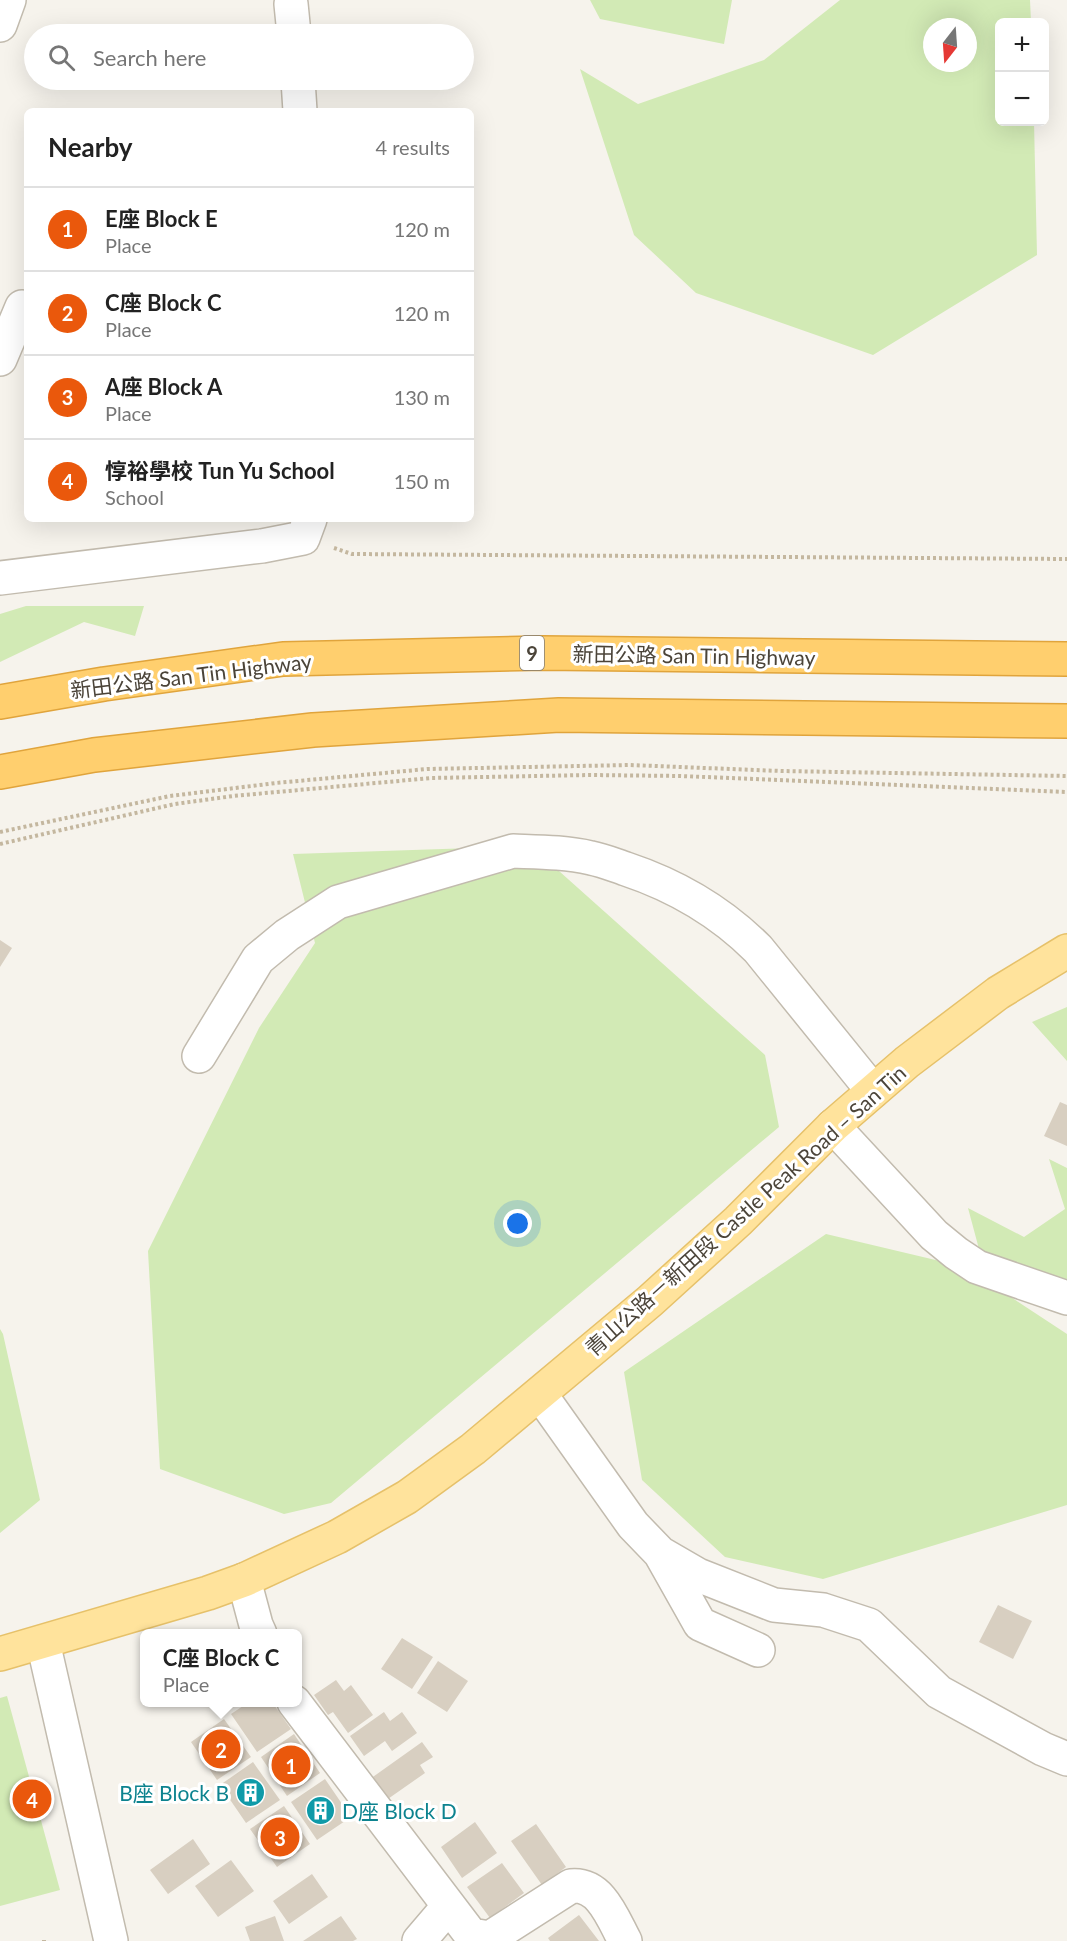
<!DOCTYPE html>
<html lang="en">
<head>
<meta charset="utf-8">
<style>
	:root { --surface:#fff; --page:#f6f6f6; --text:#222; --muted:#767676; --line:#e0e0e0; --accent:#ea580c }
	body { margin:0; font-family:Lato,"Noto Sans SC",sans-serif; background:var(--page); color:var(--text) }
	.controls { position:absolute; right:18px; top:18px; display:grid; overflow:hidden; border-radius:9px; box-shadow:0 6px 24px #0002 }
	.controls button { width:54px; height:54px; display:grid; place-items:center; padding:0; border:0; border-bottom:2px solid var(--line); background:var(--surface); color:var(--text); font:30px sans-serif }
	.compass { position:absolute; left:923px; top:18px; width:54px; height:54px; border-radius:50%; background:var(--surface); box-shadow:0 6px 24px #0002; rotate:197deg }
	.you { position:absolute; left:518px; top:1224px; width:21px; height:21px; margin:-15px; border:4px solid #fff; border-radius:50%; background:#1a73e8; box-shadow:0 0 0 9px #1a73e833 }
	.badge { display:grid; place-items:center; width:39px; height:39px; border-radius:50%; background:var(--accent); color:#fff; font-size:20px; font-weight:700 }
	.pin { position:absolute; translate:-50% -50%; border:3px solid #fff; box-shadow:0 2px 6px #0006 }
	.popup { position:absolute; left:140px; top:1629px; width:162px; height:78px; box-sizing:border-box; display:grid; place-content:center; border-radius:9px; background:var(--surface); filter:drop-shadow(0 2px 4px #0005); font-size:20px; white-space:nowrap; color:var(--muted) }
	.popup b { font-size:22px; color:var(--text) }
	.popup::after { content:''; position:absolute; left:50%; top:100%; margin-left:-12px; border:12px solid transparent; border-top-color:var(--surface) }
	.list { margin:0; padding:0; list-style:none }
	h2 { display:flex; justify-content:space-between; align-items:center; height:78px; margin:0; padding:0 24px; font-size:26px }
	h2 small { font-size:20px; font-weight:400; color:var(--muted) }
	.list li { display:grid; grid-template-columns:39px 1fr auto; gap:18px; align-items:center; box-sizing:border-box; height:84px; padding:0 24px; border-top:2px solid var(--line) }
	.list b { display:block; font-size:22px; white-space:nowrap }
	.list p { margin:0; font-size:20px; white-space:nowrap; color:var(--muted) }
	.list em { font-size:20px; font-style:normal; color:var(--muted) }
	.icon { flex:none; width:33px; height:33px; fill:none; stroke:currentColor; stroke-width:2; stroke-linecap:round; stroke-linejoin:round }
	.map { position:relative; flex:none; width:1067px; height:1941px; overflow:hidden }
	.search { position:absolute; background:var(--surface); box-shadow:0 6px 24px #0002; left:24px; top:24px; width:450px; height:66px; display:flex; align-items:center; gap:15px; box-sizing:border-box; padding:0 21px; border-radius:33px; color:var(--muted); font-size:22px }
	.panel { position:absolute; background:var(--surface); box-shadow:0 6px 24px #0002; left:24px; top:108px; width:450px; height:414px; border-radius:9px }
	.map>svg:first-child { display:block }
	.green { fill:#d2eab5; fill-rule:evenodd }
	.building { fill:#d8cfc1 }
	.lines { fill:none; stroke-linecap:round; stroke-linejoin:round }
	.minor-casing { stroke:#c2bbae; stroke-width:36 }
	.major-casing { stroke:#e6c16a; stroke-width:36 }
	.highway-casing { stroke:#e0a43c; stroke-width:36 }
	.path { stroke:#c4b79f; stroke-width:4; stroke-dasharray:3 3; stroke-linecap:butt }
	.minor { stroke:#fff; stroke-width:33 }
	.major { stroke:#ffe39c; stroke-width:33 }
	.highway { stroke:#ffcf6e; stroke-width:33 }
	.labels { text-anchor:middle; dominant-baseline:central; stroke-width:6; stroke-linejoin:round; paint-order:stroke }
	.shield { fill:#fff; stroke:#817c74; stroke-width:1.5 }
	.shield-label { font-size:20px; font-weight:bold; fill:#4b4439 }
	.street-label { font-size:21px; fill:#4b4439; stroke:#fff }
	.culture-label { font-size:21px; fill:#0d838f; stroke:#fff; text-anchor:end }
</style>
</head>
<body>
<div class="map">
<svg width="1067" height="1941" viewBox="0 0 1067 1941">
	<rect width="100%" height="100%" fill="#f6f3ec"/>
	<path class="green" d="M 590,0 L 732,0 L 724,44 L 600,19 Z
		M 840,0 L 1030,0 L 1031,22 L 1000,22 L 1000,122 L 1034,122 L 1037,255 L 873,355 L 696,293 L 634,235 L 580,69 L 638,104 L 764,60 ZM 932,27 L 968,27 L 968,63 L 932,63 Z
		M 26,606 L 144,606 L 135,636 L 84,622 L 0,662 L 0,614 Z
		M 531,846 L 765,1055 L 779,1127 L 331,1503 L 284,1514 L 160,1469 L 148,1251 L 259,1028 L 315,943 L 293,854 Z
		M 1067,1007 L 1067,1061 L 1032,1022 Z
		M 1049,1159 L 1067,1168 L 1067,1291 L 983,1264 L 968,1208 L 1024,1237 L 1065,1209 Z
		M 826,1234 L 965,1267 L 1067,1334 L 1067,1505 L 823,1579 L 725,1557 L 642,1480 L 624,1372 Z
		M 0,1329 L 3,1334 L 40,1500 L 0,1533 Z
		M 7,1696 L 60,1890 L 0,1906 L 0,1698 Z"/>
	<path class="building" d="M 0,940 L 12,948 L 0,967 Z
		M 1060,1102 L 1067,1105 L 1067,1146 L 1044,1136 Z
		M 998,1605 L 1032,1621 L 1013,1659 L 979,1642 Z
		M 402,1638 L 433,1657 L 412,1689 L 381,1669 Z
		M 438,1661 L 468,1681 L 447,1712 L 417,1693 Z
		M 336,1680 L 344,1691 L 351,1685 L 373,1715 L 348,1733 L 333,1712 L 328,1715 L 314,1695 Z
		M 249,1702 L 272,1702 L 291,1729 L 257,1752 L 231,1714 Z
		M 384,1712 L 390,1721 L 402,1712 L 417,1733 L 392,1751 L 385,1741 L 364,1756 L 350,1736 Z
		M 224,1719 L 251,1757 L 217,1780 L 191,1742 Z
		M 294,1734 L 320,1773 L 287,1796 L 261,1757 Z
		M 422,1742 L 433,1757 L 420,1765 L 425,1773 L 385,1801 L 370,1779 Z
		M 253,1762 L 280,1800 L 246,1823 L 220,1785 Z
		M 325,1779 L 351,1817 L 317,1840 L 291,1802 Z
		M 284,1806 L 310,1844 L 277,1867 L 250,1829 Z
		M 475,1822 L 497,1853 L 462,1878 L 441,1847 Z
		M 536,1824 L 566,1867 L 542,1885 L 511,1841 Z
		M 193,1839 L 210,1864 L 168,1894 L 150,1870 Z
		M 231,1860 L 254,1891 L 218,1917 L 195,1886 Z
		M 502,1863 L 524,1893 L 490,1918 L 467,1887 Z
		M 312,1874 L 328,1897 L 289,1924 L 273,1901 Z
		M 579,1915 L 599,1941 L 550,1941 L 548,1938 Z
		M 275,1916 L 284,1941 L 250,1941 L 245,1927 Z
		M 341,1916 L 357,1939 L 353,1941 L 303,1941 Z"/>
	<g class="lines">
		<defs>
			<path id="minor" d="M 291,4 L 294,34
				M 0,25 L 9,0
				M 298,80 L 300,111
				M 0,359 L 22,307
				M 0,578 L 262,546 L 303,538 L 310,519
				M 199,1056 L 258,959 L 287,935 L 338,902 L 513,851 C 539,852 565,852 591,858 C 602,860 614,865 626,869 C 677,886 720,911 758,949 L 873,1091
				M 833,1126 L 934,1235 L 956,1253 L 977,1267 L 1067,1298
				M 540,1394 L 633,1525 L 660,1553 L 700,1624 L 758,1650
				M 660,1553 L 698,1575 L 774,1605 L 823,1610 L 869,1625 L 939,1692 L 1043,1749 L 1067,1759
				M 244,1580 L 256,1625 L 260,1634
				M 43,1642 L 111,1941
				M 294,1702 L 471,1935 L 490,1938 L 571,1886 C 601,1883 613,1919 625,1941
				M 419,1941 L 448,1907"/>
			<path id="major" d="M 0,1654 L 208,1593 L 244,1580 L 337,1537 L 407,1497 L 473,1449 L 650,1301 L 738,1221 L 833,1126 L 907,1062 L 998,993 L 1067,951"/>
			<path id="highway" d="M 0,702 L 104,684 L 283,659 L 543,653 L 1067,659
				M 0,772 L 94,755 L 313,730 L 559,715 L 1067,721"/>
		</defs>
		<use href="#minor" class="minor-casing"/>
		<use href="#major" class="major-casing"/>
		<use href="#highway" class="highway-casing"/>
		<path class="path" d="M 334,548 L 352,554 L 1067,559
			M 0,832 L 170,796 L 276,783 L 427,769 L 630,765 L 781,771 L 1067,776
			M 0,844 L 175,804 L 233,796 L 431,778 L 589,775 L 681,776 L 1067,792
			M 44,1941 L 44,1940"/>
		<use href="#minor" class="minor"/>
		<use href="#major" class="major"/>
		<use href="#highway" class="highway"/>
	</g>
	<defs>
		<symbol id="building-disc" viewBox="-11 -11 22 22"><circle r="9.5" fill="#0f9aa8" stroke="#fff"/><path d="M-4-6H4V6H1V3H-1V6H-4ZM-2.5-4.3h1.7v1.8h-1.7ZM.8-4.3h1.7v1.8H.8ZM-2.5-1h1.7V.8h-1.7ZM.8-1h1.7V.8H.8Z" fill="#fff"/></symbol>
	</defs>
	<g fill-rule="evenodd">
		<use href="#building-disc" x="234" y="1776" width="33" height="33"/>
		<use href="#building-disc" x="304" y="1794" width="33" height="33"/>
	</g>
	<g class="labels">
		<rect class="shield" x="520" y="636" width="24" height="34" rx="4.5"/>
		<g class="shield-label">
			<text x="532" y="653">9</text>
		</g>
		<g class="street-label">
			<text transform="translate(694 655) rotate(1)">新田公路 San Tin Highway</text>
			<text transform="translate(191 675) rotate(-7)">新田公路 San Tin Highway</text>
			<text transform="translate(745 1210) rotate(-42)">青山公路－新田段 Castle Peak Road – San Tin</text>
		</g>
		<g class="culture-label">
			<text x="229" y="1792">B座 Block B</text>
			<text x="342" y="1810" text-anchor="start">D座 Block D</text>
		</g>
	</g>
</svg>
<div class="controls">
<button>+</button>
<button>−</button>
</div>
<svg class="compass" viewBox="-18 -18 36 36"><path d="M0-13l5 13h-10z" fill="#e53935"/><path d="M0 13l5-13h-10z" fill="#767676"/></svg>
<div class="you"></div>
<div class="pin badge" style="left:291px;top:1765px">1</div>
<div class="pin badge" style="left:221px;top:1749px">2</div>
<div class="popup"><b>C座 Block C</b>Place</div>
<div class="pin badge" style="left:280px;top:1837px">3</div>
<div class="pin badge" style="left:32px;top:1799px">4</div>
<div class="search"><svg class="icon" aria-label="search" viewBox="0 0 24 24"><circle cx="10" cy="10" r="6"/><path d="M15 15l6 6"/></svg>Search here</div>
<section class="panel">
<h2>Nearby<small>4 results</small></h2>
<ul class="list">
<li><span class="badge">1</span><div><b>E座 Block E</b><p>Place</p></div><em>120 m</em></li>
<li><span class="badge">2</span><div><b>C座 Block C</b><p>Place</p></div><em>120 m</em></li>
<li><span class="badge">3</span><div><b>A座 Block A</b><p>Place</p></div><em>130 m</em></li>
<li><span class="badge">4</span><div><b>惇裕學校 Tun Yu School</b><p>School</p></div><em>150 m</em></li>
</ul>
</section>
</div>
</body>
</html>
